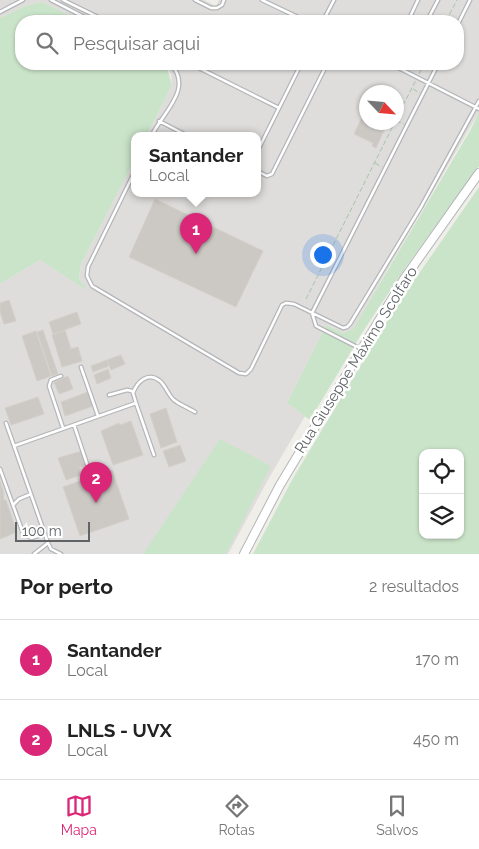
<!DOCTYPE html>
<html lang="pt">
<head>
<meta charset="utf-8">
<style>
	:root { --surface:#fff; --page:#f6f6f6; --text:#222; --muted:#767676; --line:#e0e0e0; --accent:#db2777 }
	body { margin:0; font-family:Raleway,sans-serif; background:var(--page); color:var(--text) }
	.controls { position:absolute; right:15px; bottom:15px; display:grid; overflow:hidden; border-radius:10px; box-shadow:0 1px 4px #0004 }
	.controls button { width:45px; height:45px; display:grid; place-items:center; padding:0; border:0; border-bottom:1px solid var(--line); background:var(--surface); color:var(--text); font:25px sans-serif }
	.compass { position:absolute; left:359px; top:85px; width:45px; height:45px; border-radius:50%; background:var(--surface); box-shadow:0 1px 4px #0004; rotate:116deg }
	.scale { position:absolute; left:15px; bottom:12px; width:75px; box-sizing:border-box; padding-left:5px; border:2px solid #606467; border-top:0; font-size:14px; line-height:18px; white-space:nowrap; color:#606467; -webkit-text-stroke:4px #fff; paint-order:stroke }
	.you { position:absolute; left:322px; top:254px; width:18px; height:18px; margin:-12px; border:4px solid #fff; border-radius:50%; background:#1a73e8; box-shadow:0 0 0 8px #1a73e833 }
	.badge { display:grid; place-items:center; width:32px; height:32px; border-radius:50%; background:var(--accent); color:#fff; font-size:16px; font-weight:700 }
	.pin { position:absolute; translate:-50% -41px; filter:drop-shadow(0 1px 2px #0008) }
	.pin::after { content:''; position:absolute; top:26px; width:18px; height:15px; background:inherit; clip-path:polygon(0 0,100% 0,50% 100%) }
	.popup { position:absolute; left:131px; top:132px; width:130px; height:65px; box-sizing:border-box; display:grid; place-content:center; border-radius:10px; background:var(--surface); filter:drop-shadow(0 1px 4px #0005); font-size:16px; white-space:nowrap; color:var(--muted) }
	.popup b { font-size:19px; color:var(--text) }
	.popup::after { content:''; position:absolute; left:50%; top:100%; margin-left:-10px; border:10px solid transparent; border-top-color:var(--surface) }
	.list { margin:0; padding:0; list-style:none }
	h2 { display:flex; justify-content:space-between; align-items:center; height:65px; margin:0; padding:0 20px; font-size:21px }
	h2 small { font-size:16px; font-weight:400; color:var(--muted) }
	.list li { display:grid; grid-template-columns:32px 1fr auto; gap:15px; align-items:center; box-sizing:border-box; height:80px; padding:0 20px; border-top:1px solid var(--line) }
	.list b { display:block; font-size:19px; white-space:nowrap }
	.list p { margin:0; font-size:16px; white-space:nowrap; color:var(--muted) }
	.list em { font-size:16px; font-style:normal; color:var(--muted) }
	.icon { flex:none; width:28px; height:28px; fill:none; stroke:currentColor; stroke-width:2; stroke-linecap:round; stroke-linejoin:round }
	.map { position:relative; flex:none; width:479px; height:554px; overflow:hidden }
	.search { position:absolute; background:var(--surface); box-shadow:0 1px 4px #0004; left:15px; right:15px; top:15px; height:55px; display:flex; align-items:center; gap:12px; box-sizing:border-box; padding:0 18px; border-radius:20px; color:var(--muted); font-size:19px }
	.sheet { height:225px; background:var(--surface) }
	nav { display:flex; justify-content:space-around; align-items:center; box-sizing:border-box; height:70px; border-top:1px solid var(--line); background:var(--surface); font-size:14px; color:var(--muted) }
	nav a { display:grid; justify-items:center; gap:2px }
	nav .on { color:var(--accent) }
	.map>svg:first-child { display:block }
	.industrial { fill:#dfdddb; fill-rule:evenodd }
	.green { fill:#cae4c9; fill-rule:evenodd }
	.building { fill:#ccc9c5; stroke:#d4cfc8 }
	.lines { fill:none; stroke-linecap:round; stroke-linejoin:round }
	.lane-casing { stroke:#b4b6b9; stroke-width:5 }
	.secondary-casing { stroke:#b3b6b9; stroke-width:10 }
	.path { stroke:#a2c5aa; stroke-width:1; stroke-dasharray:5 2.5; stroke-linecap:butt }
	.lane { stroke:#fff; stroke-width:2.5 }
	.secondary { stroke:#fff; stroke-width:8 }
	.labels { text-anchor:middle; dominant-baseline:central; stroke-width:5; stroke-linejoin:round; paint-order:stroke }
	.street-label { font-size:15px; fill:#606467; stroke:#fff }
</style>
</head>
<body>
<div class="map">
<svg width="479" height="554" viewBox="0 0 479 554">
	<rect width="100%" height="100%" fill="#f0eee9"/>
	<path class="industrial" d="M 0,0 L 204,0 L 216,6 L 219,0 L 479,0 L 479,112 L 353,329 L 343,333 L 326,325 L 287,403 L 305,416 L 269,478 L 228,554 L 0,554 L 0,284 L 40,260 L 87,290 L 79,278 L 81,264 L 135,159 L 135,193 L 257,193 L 257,135 L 147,135 L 172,85 L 171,74 L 166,64 L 458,64 L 458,21 L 81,21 L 42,2 L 25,6 L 0,18 ZM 366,92 L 396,92 L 396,122 L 366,122 Z"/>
	<path class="green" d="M 42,2 L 81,21 L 21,21 L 21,64 L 166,64 L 172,85 L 147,135 L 135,135 L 135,159 L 81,264 L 79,278 L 88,291 L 40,260 L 0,284 L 0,18 L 25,6 Z
		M 479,112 L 479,166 L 405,268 L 362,333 L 310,420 L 287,403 L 326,325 L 343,333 L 353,329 L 471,129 Z
		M 479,187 L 479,554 L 253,554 L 292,480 L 395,308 ZM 423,453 L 460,453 L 460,535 L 423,535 Z
		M 220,439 L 271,466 L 226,554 L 143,554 Z"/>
	<path class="building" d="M 365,111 L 366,112 L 366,122 L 388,122 L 376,148 L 372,146 L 373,143 L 354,134 Z
		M 155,199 L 263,251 L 236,307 L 129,257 Z
		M 9,300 L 16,321 L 4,324 L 0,312 L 0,303 Z
		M 77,312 L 81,324 L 53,334 L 49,322 Z
		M 43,330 L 58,374 L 52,376 L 37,332 Z
		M 65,330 L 71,349 L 78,347 L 82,361 L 62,367 L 52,335 Z
		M 36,331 L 51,376 L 37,381 L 22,336 Z
		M 121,355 L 125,364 L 111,370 L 107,360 Z
		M 107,360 L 109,366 L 93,372 L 91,366 Z
		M 108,369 L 111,378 L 97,384 L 94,375 Z
		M 68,376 L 73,389 L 59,394 L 54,382 Z
		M 88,392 L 93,406 L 65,416 L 61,402 Z
		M 38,397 L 44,414 L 11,425 L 5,408 Z
		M 166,408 L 177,442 L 161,448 L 150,414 Z
		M 131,421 L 143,455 L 113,465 L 101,431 L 119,423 L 120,425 Z
		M 180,445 L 186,461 L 169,467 L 163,451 Z
		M 82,451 L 86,465 L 79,467 L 81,475 L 66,480 L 58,458 Z
		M 112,470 L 129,519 L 80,536 L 63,487 Z
		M 0,481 L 4,494 L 3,494 L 4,500 L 6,500 L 17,532 L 0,539 Z"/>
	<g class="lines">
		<defs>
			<path id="lane" d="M 51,0 L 92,21
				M 63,0 L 106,21
				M 195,0 L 211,8 L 217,8 L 222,5 L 224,0
				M 262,0 L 306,21
				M 0,12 L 23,0
				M 323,21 L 334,0
				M 408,21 L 418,0
				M 427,21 L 438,0
				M 458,24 L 470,0
				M 191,64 L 279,108
				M 391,64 L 479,109
				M 159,121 L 186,135
				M 152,135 C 164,111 193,89 171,64
				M 257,152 L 301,64
				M 135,171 L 88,267 L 87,276 L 92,286 L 239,373 L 246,374 L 251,369 L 282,305 L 286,303 L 294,304 L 343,328 L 347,327 L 350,324 L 421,207 L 479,101
				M 257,171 L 267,176 L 272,174 L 327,64
				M 361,349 L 316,326 L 312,313 L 438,64
				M 81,367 L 98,416
				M 61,376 L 51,380 L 49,386 L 63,428
				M 109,395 L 127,390 L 132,391 L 133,393
				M 136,403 L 154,455
				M 6,423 L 48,543 L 51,549 L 61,554
				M 74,425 L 89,470
				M 14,446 L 136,403 L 133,393 C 137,382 148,371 160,381 C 166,386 168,395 174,400 C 180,405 189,408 195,412
				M 0,469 L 23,533 L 31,538 L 44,534
				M 13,505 L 19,499 L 31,494
				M 34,554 L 48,543"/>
			<path id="secondary" d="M 244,554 L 280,485 L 404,279 L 479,173"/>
		</defs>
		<use href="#lane" class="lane-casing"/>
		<use href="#secondary" class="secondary-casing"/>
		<path class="path" d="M 446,21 L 457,0
			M 419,74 L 424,64
			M 413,89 L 420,93
			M 396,119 L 416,80
			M 396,121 L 404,124
			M 375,163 L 382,167
			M 306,299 L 395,122"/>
		<use href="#lane" class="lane"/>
		<use href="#secondary" class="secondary"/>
	</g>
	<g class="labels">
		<g class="street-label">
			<text transform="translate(356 360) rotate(-58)">Rua Giuseppe Máximo Scolfaro</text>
		</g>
	</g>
</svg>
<div class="controls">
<button><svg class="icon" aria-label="locate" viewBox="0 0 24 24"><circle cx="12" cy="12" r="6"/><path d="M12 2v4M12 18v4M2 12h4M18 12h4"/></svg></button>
<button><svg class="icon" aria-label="layers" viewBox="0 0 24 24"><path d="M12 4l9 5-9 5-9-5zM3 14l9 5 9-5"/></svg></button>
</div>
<svg class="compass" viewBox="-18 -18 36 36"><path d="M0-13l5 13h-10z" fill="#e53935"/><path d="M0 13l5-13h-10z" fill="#767676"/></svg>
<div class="scale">100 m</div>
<div class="you"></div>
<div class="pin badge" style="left:196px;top:254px">1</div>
<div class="popup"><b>Santander</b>Local</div>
<div class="pin badge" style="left:96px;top:503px">2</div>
<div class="search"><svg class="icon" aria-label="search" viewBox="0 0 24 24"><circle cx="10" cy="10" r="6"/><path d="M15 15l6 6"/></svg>Pesquisar aqui</div>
</div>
<section class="sheet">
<h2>Por perto<small>2 resultados</small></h2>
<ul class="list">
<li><span class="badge">1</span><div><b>Santander</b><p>Local</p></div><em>170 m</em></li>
<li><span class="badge">2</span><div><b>LNLS - UVX</b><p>Local</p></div><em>450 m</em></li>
</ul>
</section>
<nav>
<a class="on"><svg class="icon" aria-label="map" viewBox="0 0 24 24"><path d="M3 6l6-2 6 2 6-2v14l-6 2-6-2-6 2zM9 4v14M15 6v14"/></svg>Mapa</a>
<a><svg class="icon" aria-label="directions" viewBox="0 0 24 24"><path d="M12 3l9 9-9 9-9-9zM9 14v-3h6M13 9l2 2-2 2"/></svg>Rotas</a>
<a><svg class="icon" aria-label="saved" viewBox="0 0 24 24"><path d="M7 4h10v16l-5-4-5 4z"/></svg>Salvos</a>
</nav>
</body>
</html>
